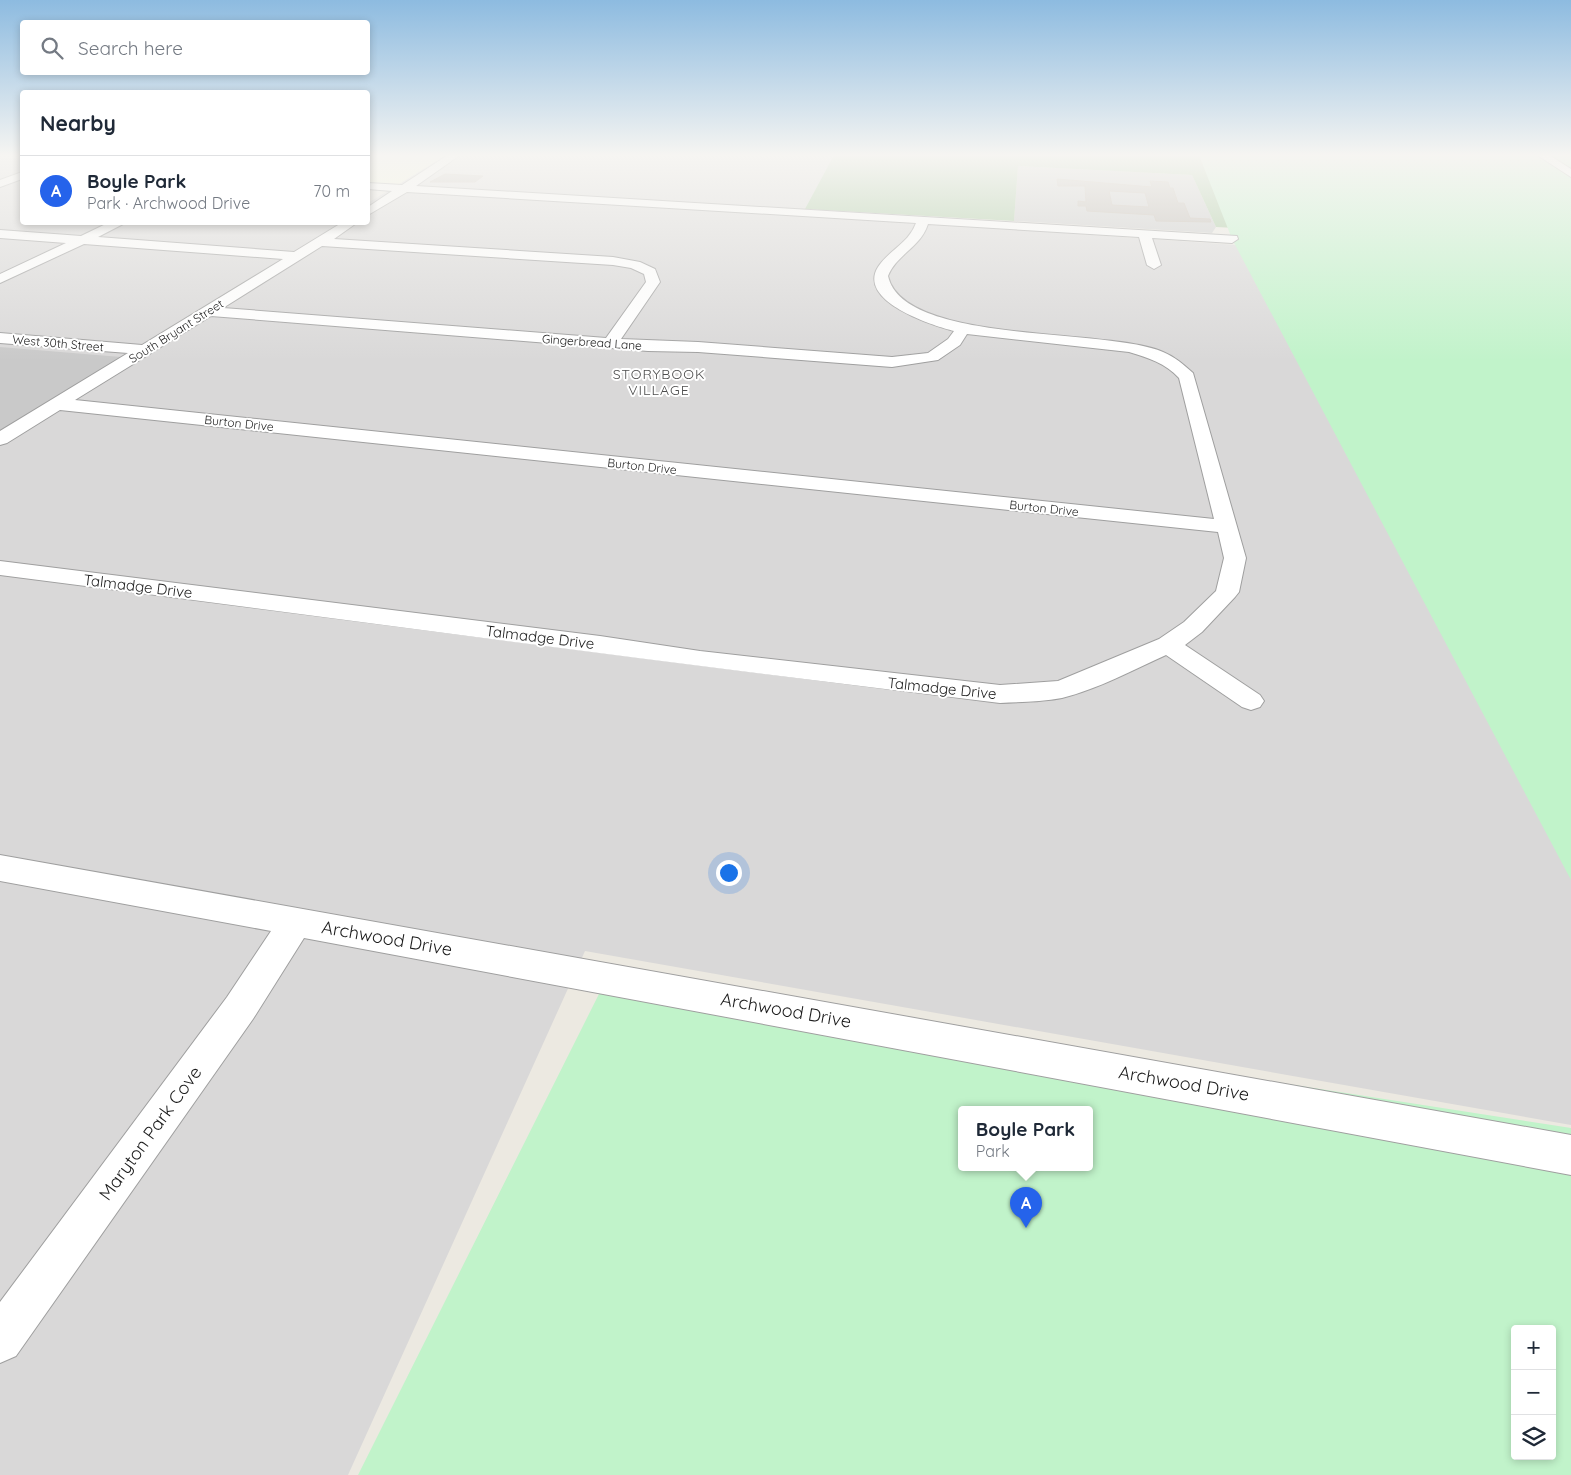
<!DOCTYPE html>
<html lang="en">
<head>
<meta charset="utf-8">
<style>
	:root { --surface:#fff; --page:#f2f2f3; --text:#1f2937; --muted:#747a83; --line:#e0e1e3; --accent:#2563eb }
	body { margin:0; font-family:Quicksand,sans-serif; background:var(--page); color:var(--text) }
	.controls { position:absolute; right:15px; bottom:15px; display:grid; overflow:hidden; border-radius:5px; box-shadow:0 2px 8px #0003 }
	.controls button { width:45px; height:45px; display:grid; place-items:center; padding:0; border:0; border-bottom:1px solid var(--line); background:var(--surface); color:var(--text); font:25px sans-serif }
	.you { position:absolute; left:728px; top:872px; width:18px; height:18px; margin:-12px; border:4px solid #fff; border-radius:50%; background:#1a73e8; box-shadow:0 0 0 8px #1a73e833 }
	.badge { display:grid; place-items:center; width:32px; height:32px; border-radius:50%; background:var(--accent); color:#fff; font-size:16px; font-weight:700 }
	.pin { position:absolute; translate:-50% -41px; filter:drop-shadow(0 1px 2px #0008) }
	.pin::after { content:''; position:absolute; top:26px; width:18px; height:15px; background:inherit; clip-path:polygon(0 0,100% 0,50% 100%) }
	.popup { position:absolute; left:958px; top:1106px; width:135px; height:65px; box-sizing:border-box; display:grid; place-content:center; border-radius:5px; background:var(--surface); filter:drop-shadow(0 1px 4px #0005); font-size:16px; white-space:nowrap; color:var(--muted) }
	.popup b { font-size:19px; color:var(--text) }
	.popup::after { content:''; position:absolute; left:50%; top:100%; margin-left:-10px; border:10px solid transparent; border-top-color:var(--surface) }
	.list { margin:0; padding:0; list-style:none }
	h2 { display:flex; justify-content:space-between; align-items:center; height:65px; margin:0; padding:0 20px; font-size:21px }
	h2 small { font-size:16px; font-weight:400; color:var(--muted) }
	.list li { display:grid; grid-template-columns:32px 1fr auto; gap:15px; align-items:center; box-sizing:border-box; height:70px; padding:0 20px; border-top:1px solid var(--line) }
	.list b { display:block; font-size:19px; white-space:nowrap }
	.list p { margin:0; font-size:16px; white-space:nowrap; color:var(--muted) }
	.list em { font-size:16px; font-style:normal; color:var(--muted) }
	.icon { flex:none; width:28px; height:28px; fill:none; stroke:currentColor; stroke-width:2; stroke-linecap:round; stroke-linejoin:round }
	.map { position:relative; flex:none; width:1571px; height:1475px; overflow:hidden }
	.search { position:absolute; background:var(--surface); box-shadow:0 2px 8px #0003; left:20px; top:20px; width:350px; height:55px; display:flex; align-items:center; gap:12px; box-sizing:border-box; padding:0 18px; border-radius:5px; color:var(--muted); font-size:19px }
	.panel { position:absolute; background:var(--surface); box-shadow:0 2px 8px #0003; left:20px; top:90px; width:350px; height:135px; border-radius:5px }
	.map>svg:first-child { display:block }
	.residential { fill:#d9d8d8 }
	.education { fill:#f8fbdb }
	.religious { fill:#c9c9c9 }
	.forest { fill:#a3c79a }
	.park { fill:#c1f3ca; fill-rule:evenodd }
	.building { fill:#bbb5af; stroke:#bcb1a5; fill-rule:evenodd }
	.lines { fill:none; stroke-linecap:round; stroke-linejoin:round }
	.minor-casing { stroke:#9f9f9f; stroke-width:2 }
	.minor { fill:#fff; fill-rule:evenodd }
	.labels { text-anchor:middle; dominant-baseline:central; stroke-width:4; stroke-linejoin:round; paint-order:stroke }
	.far-street-label { font-size:12px; fill:#1b1b1b; stroke:#fff }
	.far-neighbourhood-label { font-size:14px; letter-spacing:1px; fill:#4e4e4e; stroke:#fff }
	.street-label { font-size:15px; fill:#1b1b1b; stroke:#fff }
	.near-street-label { font-size:18px; fill:#1b1b1b; stroke:#fff }
</style>
</head>
<body>
<div class="map">
<svg width="1571" height="1475" viewBox="0 0 1571 1475">
	<rect width="100%" height="100%" fill="#ece9e1"/>
	<path class="residential" d="M 446,155 L 834,155 L 802,215 L 1252,246 L 1571,868 L 1571,1125 L 585,951 L 348,1475 L 0,1475 L 0,157 L 22,159 L 22,222 L 368,222 L 368,203 Z"/>
	<path class="education" d="M 368,155 L 446,155 L 399,184 L 368,182 Z"/>
	<path class="religious" d="M 1018,166 L 1192,175 L 1216,227 L 1212,233 L 1014,221 Z
		M 0,347 L 121,357 L 0,432 Z"/>
	<path class="forest" d="M 834,155 L 1571,155 L 1254,229 L 1216,227 L 1192,175 L 1018,166 L 1014,221 L 805,209 Z"/>
	<path class="park" d="M 1199,155 L 1571,155 L 1571,880 L 1232,239 Z
		M 607,978 L 1571,1128 L 1571,1475 L 358,1475 ZM 962,1109 L 1090,1109 L 1090,1167 L 962,1167 ZM 1515,1329 L 1552,1329 L 1552,1456 L 1515,1456 Z"/>
	<path class="building" d="M 445,174 L 483,176 L 475,182 L 430,182 Z
		M 1057,179 L 1152,187 L 1150,181 L 1168,182 L 1170,188 L 1173,188 L 1178,203 L 1184,203 L 1190,218 L 1210,219 L 1211,222 L 1156,221 L 1154,215 L 1087,211 L 1086,206 L 1078,206 L 1078,201 L 1086,202 L 1085,186 L 1058,186 ZM 1109,191 L 1145,193 L 1149,207 L 1112,205 Z"/>
	<g class="lines">
		<defs>
			<path id="minor" d="M 448,155 L 460,155 L 416,186 L 1237,236 L 1238,239 L 1232,243 L 1152,238 L 1161,265 L 1154,269 L 1147,265 L 1139,237 L 928,224 C 921,247 896,255 888,276 C 903,345 1106,327 1163,352 C 1175,357 1183,364 1193,373 L 1246,558 L 1239,592 L 1235,597 L 1202,632 L 1185,645 L 1260,695 L 1264,701 L 1260,707 L 1251,710 L 1242,707 L 1166,655 C 1133,670 1098,689 1062,698 C 1042,702 1021,702 1000,703 C 666,663 333,618 0,575 L 0,561 L 600,636 L 700,651 L 1000,685 L 1058,681 L 1159,639 L 1184,622 L 1216,591 L 1224,558 L 1218,532 L 60,410 L 7,443 L 0,445 L 0,431 L 128,353 L 0,343 L 0,333 L 142,345 L 283,259 L 84,244 L 0,283 L 0,274 L 66,243 L 0,238 L 0,230 L 81,236 L 110,222 L 127,222 L 98,237 L 294,252 L 343,222 L 358,222 L 334,239 L 613,257 L 640,262 L 655,269 L 660,282 L 621,339 L 698,342 L 892,357 L 928,353 L 948,339 L 954,331 C 931,325 857,301 878,267 C 889,250 909,243 916,223 L 407,192 L 368,215 L 368,207 L 392,191 L 368,189 L 368,183 L 402,185 ZM 322,246 L 613,265 L 631,268 L 644,274 L 646,282 L 606,338 L 223,308 ZM 211,316 L 648,351 L 698,352 L 892,367 L 938,360 L 960,345 L 967,334 L 1129,352 C 1149,358 1165,363 1179,378 L 1214,519 L 75,400 Z
				M 1537,155 L 1549,155 L 1571,169 L 1571,177 Z
				M 22,172 L 22,179 L 0,187 L 0,180 Z
				M 0,855 L 1571,1135 L 1571,1175 L 304,938 L 253,1019 L 16,1356 L 0,1363 L 0,1302 L 227,997 L 271,931 L 0,881 Z"/>
		</defs>
		<use href="#minor" class="minor-casing"/>
		<use href="#minor" class="minor"/>
	</g>
	<linearGradient id="sky" x2="0" y2="1"><stop stop-color="#8dbbe0"/><stop offset="0.43" stop-color="#f6f5f2"/><stop offset="1" stop-color="#f6f5f2" stop-opacity="0"/></linearGradient>
	<rect width="1571" height="361" fill="url(#sky)"/>
	<g class="labels">
		<g class="far-street-label">
			<text transform="translate(176 331) rotate(-32)">South Bryant Street</text>
			<text transform="translate(592 342) rotate(4)">Gingerbread Lane</text>
			<text transform="translate(58 343) rotate(5)">West 30th Street</text>
			<text transform="translate(239 423) rotate(6)">Burton Drive</text>
			<text transform="translate(642 466) rotate(6)">Burton Drive</text>
			<text transform="translate(1044 508) rotate(6)">Burton Drive</text>
		</g>
		<g class="far-neighbourhood-label">
			<text x="659" y="374">STORYBOOK<tspan x="659" dy="16">VILLAGE</tspan></text>
		</g>
		<g class="street-label">
			<text transform="translate(138 586) rotate(7)">Talmadge Drive</text>
			<text transform="translate(540 637) rotate(7)">Talmadge Drive</text>
			<text transform="translate(942 688) rotate(6)">Talmadge Drive</text>
		</g>
		<g class="near-street-label">
			<text transform="translate(387 938) rotate(10)">Archwood Drive</text>
			<text transform="translate(786 1010) rotate(10)">Archwood Drive</text>
			<text transform="translate(1184 1083) rotate(10)">Archwood Drive</text>
			<text transform="translate(150 1133) rotate(-54)">Maryton Park Cove</text>
		</g>
	</g>
</svg>
<div class="controls">
<button>+</button>
<button>−</button>
<button><svg class="icon" aria-label="layers" viewBox="0 0 24 24"><path d="M12 4l9 5-9 5-9-5zM3 14l9 5 9-5"/></svg></button>
</div>
<div class="you"></div>
<div class="pin badge" style="left:1026px;top:1228px">A</div>
<div class="popup"><b>Boyle Park</b>Park</div>
<div class="search"><svg class="icon" aria-label="search" viewBox="0 0 24 24"><circle cx="10" cy="10" r="6"/><path d="M15 15l6 6"/></svg>Search here</div>
<section class="panel">
<h2>Nearby<small></small></h2>
<ul class="list">
<li><span class="badge">A</span><div><b>Boyle Park</b><p>Park · Archwood Drive</p></div><em>70 m</em></li>
</ul>
</section>
</div>
</body>
</html>
